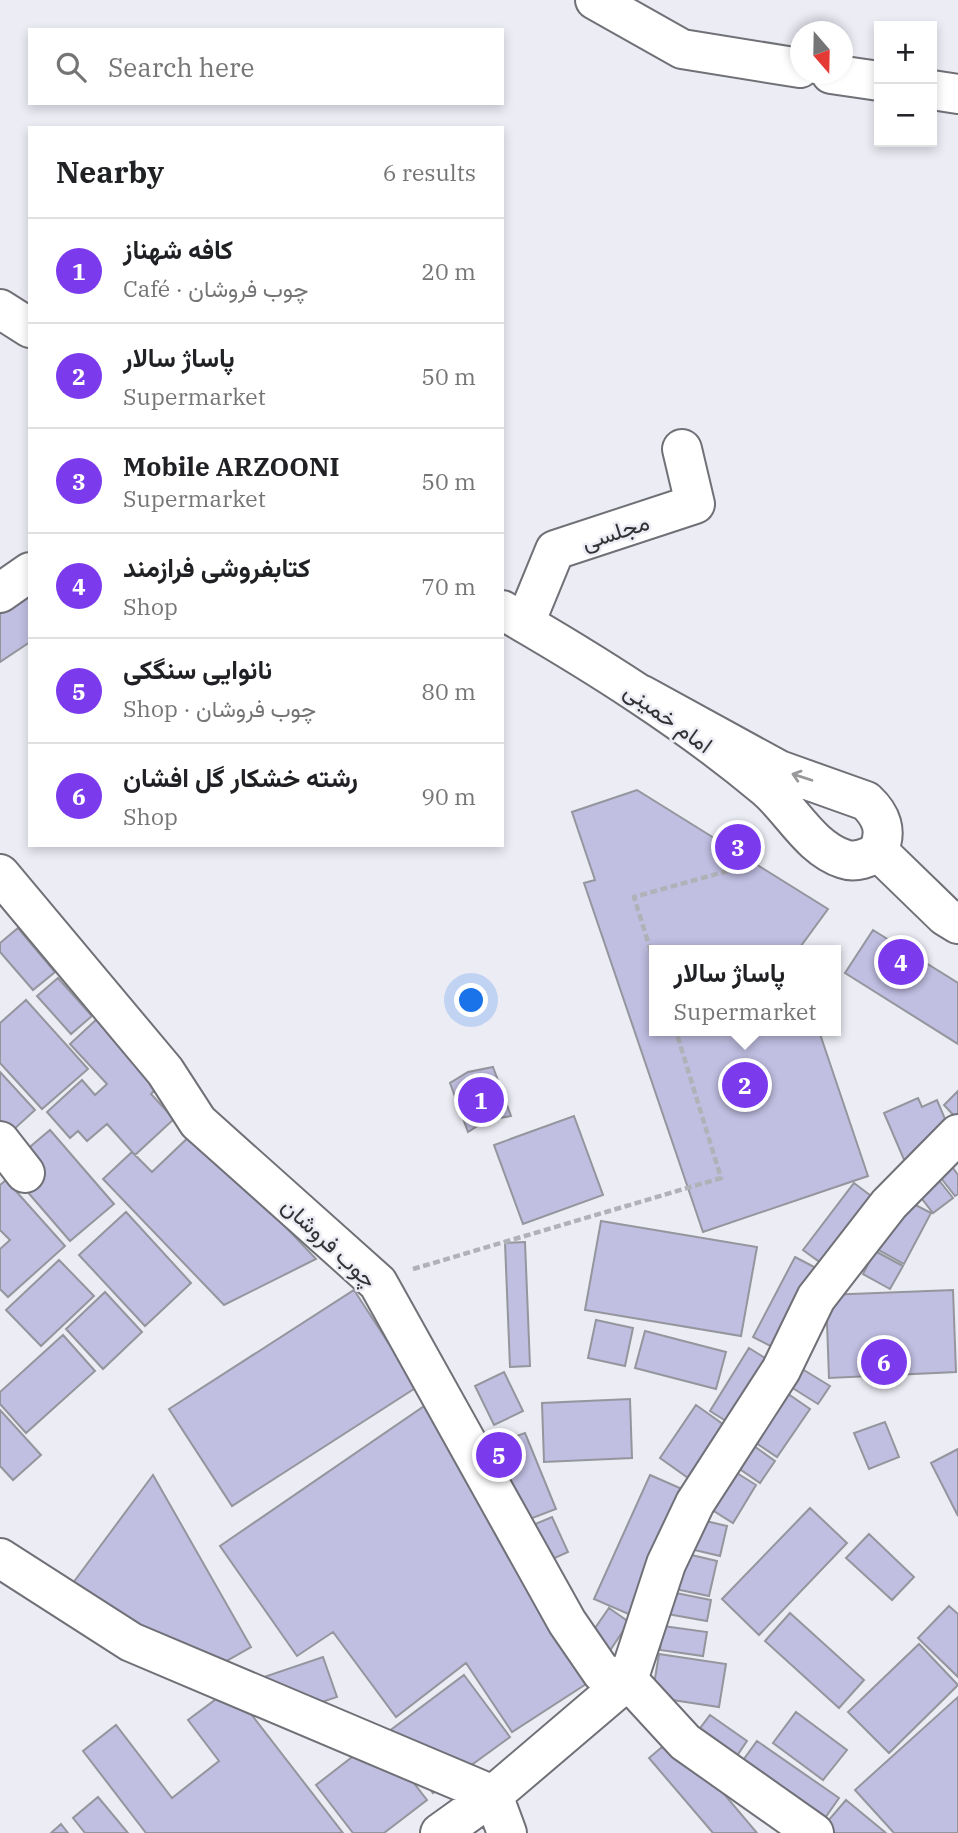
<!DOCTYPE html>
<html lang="en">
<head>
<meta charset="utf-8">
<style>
	:root { --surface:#fff; --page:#f6f6f6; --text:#202124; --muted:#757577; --line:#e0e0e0; --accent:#7c3aed }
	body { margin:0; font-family:"IBM Plex Serif",Vazirmatn,serif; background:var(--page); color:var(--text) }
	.controls { position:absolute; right:21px; top:21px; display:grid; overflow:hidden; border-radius:0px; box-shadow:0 4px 10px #0003 }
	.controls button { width:63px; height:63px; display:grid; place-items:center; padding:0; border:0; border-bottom:2px solid var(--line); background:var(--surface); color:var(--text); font:35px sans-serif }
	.compass { position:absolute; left:790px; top:21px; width:63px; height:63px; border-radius:50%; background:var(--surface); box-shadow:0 4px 10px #0003; rotate:160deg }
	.you { position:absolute; left:472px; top:1001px; width:24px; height:24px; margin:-18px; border:5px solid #fff; border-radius:50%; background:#1a73e8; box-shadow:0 0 0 10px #1a73e833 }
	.badge { display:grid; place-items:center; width:46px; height:46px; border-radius:50%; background:var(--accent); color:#fff; font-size:23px; font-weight:700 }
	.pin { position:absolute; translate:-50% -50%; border:4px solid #fff; box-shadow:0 2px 7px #0006 }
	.popup { position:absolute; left:649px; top:945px; width:192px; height:91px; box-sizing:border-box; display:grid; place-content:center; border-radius:0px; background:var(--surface); filter:drop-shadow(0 2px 5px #0005); font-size:23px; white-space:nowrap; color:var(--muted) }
	.popup b { font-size:26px; color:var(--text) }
	.popup::after { content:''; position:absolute; left:50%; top:100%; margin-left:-14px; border:14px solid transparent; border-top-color:var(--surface) }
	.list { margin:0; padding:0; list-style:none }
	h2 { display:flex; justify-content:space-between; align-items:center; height:91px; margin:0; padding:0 28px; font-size:30px }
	h2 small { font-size:23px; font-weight:400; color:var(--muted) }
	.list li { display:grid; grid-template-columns:46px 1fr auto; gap:21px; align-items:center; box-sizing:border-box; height:105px; padding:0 28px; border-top:2px solid var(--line) }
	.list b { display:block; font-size:26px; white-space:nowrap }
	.list p { margin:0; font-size:23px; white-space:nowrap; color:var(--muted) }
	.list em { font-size:23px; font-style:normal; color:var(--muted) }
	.icon { flex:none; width:38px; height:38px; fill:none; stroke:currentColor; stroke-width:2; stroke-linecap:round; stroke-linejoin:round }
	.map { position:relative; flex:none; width:958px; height:1833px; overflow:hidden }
	.search { position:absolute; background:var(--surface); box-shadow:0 4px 10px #0003; left:28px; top:28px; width:476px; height:77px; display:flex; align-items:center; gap:18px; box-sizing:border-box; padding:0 24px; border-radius:0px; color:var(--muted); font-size:26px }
	.panel { position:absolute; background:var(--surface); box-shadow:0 4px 10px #0003; left:28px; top:126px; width:476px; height:721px; border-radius:0px }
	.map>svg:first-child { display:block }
	.building { fill:#c0bee1; stroke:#95959d; stroke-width:2 }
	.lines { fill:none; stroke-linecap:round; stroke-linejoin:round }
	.minor-casing { stroke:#707077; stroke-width:42 }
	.major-casing { stroke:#707077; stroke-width:42 }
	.path { stroke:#b1b1b8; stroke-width:4.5; stroke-dasharray:7 3.5; stroke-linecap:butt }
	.minor { stroke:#fff; stroke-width:38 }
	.major { stroke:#fff; stroke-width:38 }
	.oneway { stroke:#98989a }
	.labels { text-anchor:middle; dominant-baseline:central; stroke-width:5; stroke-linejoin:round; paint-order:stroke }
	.street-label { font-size:23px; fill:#323235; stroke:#ececf5 }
</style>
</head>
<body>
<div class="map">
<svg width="958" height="1833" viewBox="0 0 958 1833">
	<rect width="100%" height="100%" fill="#ececf5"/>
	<path class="building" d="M 30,594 L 30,642 L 0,662 L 0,614 Z
		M 637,790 L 828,909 L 798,950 L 654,950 L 654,1031 L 819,1031 L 868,1176 L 703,1232 L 584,883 L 595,880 L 572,812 Z
		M 18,928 L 55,972 L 33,990 L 0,952 L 0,943 Z
		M 873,930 L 958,983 L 958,1044 L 845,973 Z
		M 58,978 L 92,1016 L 71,1034 L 37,996 Z
		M 26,1000 L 88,1069 L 42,1109 L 0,1063 L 0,1023 Z
		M 97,1019 L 158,1087 L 151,1094 L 174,1119 L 135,1155 L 107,1124 L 87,1141 L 78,1131 L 70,1138 L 47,1112 L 82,1080 L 95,1095 L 107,1084 L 70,1044 Z
		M 493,1067 L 511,1116 L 487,1120 L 468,1132 L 450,1083 L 468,1072 Z
		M 0,1072 L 35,1110 L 0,1142 Z
		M 958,1091 L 958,1120 L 944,1105 Z
		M 918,1098 L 922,1107 L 937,1100 L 951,1133 L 905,1162 L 884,1113 Z
		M 574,1116 L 603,1195 L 523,1224 L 494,1145 Z
		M 50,1130 L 114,1204 L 70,1241 L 6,1167 Z
		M 195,1131 L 316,1259 L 224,1305 L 103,1179 L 132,1152 L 152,1172 Z
		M 950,1164 L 958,1175 L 958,1194 L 955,1196 L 937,1173 Z
		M 934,1174 L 953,1198 L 933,1213 L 915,1190 Z
		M 6,1180 L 65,1246 L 8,1297 L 0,1289 L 0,1249 L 10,1240 L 0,1230 L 0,1185 Z
		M 854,1183 L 879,1202 L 828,1268 L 803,1250 Z
		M 904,1199 L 931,1213 L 904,1264 L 877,1249 Z
		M 126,1212 L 191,1283 L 145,1326 L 79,1255 Z
		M 601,1221 L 757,1247 L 741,1336 L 585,1310 Z
		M 525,1242 L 530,1366 L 510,1367 L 505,1243 Z
		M 875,1251 L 903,1266 L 890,1289 L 863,1274 Z
		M 795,1257 L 818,1269 L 776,1349 L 753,1337 Z
		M 59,1260 L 94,1296 L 41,1346 L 6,1310 Z
		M 354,1290 L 417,1387 L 232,1506 L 169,1409 Z
		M 953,1290 L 956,1372 L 829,1378 L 826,1295 Z
		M 105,1292 L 142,1332 L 103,1369 L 66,1329 Z
		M 596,1320 L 633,1328 L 625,1366 L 588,1358 Z
		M 645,1331 L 726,1352 L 716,1389 L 635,1368 Z
		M 63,1335 L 95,1371 L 26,1433 L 0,1404 L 0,1392 Z
		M 749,1348 L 778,1366 L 739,1429 L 710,1411 Z
		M 794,1364 L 830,1386 L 818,1404 L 783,1382 Z
		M 504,1372 L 523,1411 L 494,1425 L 475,1386 Z
		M 781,1389 L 810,1409 L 777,1457 L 747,1437 Z
		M 630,1399 L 632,1458 L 544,1462 L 542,1403 Z
		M 433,1400 L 597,1677 L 512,1732 L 466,1663 L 396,1717 L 333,1632 L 297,1656 L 220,1546 Z
		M 696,1405 L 734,1432 L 698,1485 L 660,1458 Z
		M 0,1410 L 41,1455 L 13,1480 L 0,1466 Z
		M 885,1422 L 899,1457 L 869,1469 L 854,1433 Z
		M 525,1433 L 556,1509 L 522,1522 L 492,1445 Z
		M 747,1441 L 775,1461 L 760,1483 L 731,1463 Z
		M 958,1449 L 958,1516 L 931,1463 Z
		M 724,1465 L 756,1485 L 733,1523 L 701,1503 Z
		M 153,1475 L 251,1647 L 221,1664 L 67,1591 Z
		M 650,1475 L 689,1492 L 633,1616 L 594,1599 Z
		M 810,1508 L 847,1543 L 759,1635 L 722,1599 Z
		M 552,1517 L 568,1552 L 537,1566 L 521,1530 Z
		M 693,1518 L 727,1526 L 720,1556 L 686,1548 Z
		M 869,1534 L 914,1577 L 892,1600 L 846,1558 Z
		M 683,1553 L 717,1561 L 709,1596 L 675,1589 Z
		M 671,1592 L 711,1600 L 707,1621 L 667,1614 Z
		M 949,1606 L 958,1614 L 958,1677 L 918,1638 Z
		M 609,1608 L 629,1622 L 605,1658 L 584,1644 Z
		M 790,1613 L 864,1680 L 839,1708 L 765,1641 Z
		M 663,1626 L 707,1632 L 703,1656 L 660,1650 Z
		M 919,1644 L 958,1685 L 889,1753 L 848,1712 Z
		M 659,1654 L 726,1664 L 719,1707 L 652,1697 Z
		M 323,1657 L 337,1697 L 272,1719 L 258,1679 Z
		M 464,1675 L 510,1737 L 433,1793 L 388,1732 Z
		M 231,1688 L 343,1833 L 146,1833 L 83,1751 L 116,1725 L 172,1798 L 219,1761 L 188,1720 Z
		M 958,1697 L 958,1833 L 894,1833 L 855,1790 Z
		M 796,1712 L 847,1750 L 823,1780 L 773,1743 Z
		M 710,1715 L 747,1741 L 730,1766 L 692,1739 Z
		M 675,1736 L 757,1833 L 713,1833 L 649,1758 Z
		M 378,1737 L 427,1800 L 384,1833 L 353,1833 L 316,1785 Z
		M 757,1741 L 839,1798 L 818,1828 L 736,1770 Z
		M 98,1797 L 128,1833 L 85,1833 L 73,1818 Z
		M 846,1800 L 886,1833 L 826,1833 L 821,1829 Z
		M 61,1824 L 68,1833 L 51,1833 Z"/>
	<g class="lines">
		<defs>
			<path id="minor" d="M 595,0 L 682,49 L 800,68
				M 831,74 L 879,81
				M 932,90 L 958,94
				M 0,593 L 30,572
				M 525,623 L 555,550 L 695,504 L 682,449
				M 878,851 L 945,916 L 958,924
				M 0,874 L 165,1071 L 198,1122 L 378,1283 L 567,1622 L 602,1673 L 628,1680 L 685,1742 L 814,1833
				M 0,1141 L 25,1173
				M 0,1558 L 131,1642 L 493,1795 L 507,1833
				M 440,1833 L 493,1795 L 628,1680 L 666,1564 L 695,1503 L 781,1370 L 816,1298 L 889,1204 L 958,1134"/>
			<path id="major" d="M 0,309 L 30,328
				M 502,610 C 594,663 685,720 766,788 C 792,810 810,848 844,859 C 855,863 870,858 878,851 C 888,831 881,815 866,801 L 779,770 L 642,695"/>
		</defs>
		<use href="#minor" class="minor-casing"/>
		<use href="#major" class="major-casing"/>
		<path class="path" d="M 654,961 L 634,897 L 731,870 L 749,831
			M 413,1269 L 721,1178 L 676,1031"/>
		<use href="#minor" class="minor"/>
		<use href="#major" class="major"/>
	</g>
	<defs><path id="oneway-shaft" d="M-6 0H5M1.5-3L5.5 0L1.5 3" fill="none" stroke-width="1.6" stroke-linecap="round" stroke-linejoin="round" transform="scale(1.75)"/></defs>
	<use class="oneway" href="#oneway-shaft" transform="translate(802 777) rotate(-162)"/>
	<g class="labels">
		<g class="street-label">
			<text transform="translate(615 531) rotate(-18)">مجلسی</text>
			<text transform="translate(669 717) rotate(36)">امام خمینی</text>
			<text transform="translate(330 1242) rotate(43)">چوب فروشان</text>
		</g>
	</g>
</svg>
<div class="controls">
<button>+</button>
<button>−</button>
</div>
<svg class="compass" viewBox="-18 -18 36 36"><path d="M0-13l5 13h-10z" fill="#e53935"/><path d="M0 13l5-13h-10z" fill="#757577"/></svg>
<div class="you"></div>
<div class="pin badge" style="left:481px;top:1100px">1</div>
<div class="pin badge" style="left:745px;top:1085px">2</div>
<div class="popup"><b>پاساژ سالار</b>Supermarket</div>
<div class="pin badge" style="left:738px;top:847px">3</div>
<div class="pin badge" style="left:901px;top:962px">4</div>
<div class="pin badge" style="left:499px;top:1455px">5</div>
<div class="pin badge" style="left:884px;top:1362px">6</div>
<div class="search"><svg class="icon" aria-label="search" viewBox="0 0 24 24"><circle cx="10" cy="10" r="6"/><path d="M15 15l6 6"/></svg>Search here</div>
<section class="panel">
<h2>Nearby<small>6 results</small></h2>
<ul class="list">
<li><span class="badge">1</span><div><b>کافه شهناز</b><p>Café · چوب فروشان</p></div><em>20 m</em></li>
<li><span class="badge">2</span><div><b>پاساژ سالار</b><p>Supermarket</p></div><em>50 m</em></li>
<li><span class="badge">3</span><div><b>Mobile ARZOONI</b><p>Supermarket</p></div><em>50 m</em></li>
<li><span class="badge">4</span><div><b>کتابفروشی فرازمند</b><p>Shop</p></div><em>70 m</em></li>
<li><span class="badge">5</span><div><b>نانوایی سنگکی</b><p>Shop · چوب فروشان</p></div><em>80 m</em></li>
<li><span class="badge">6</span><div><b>رشته خشکار گل افشان</b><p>Shop</p></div><em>90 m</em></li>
</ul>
</section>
</div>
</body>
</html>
